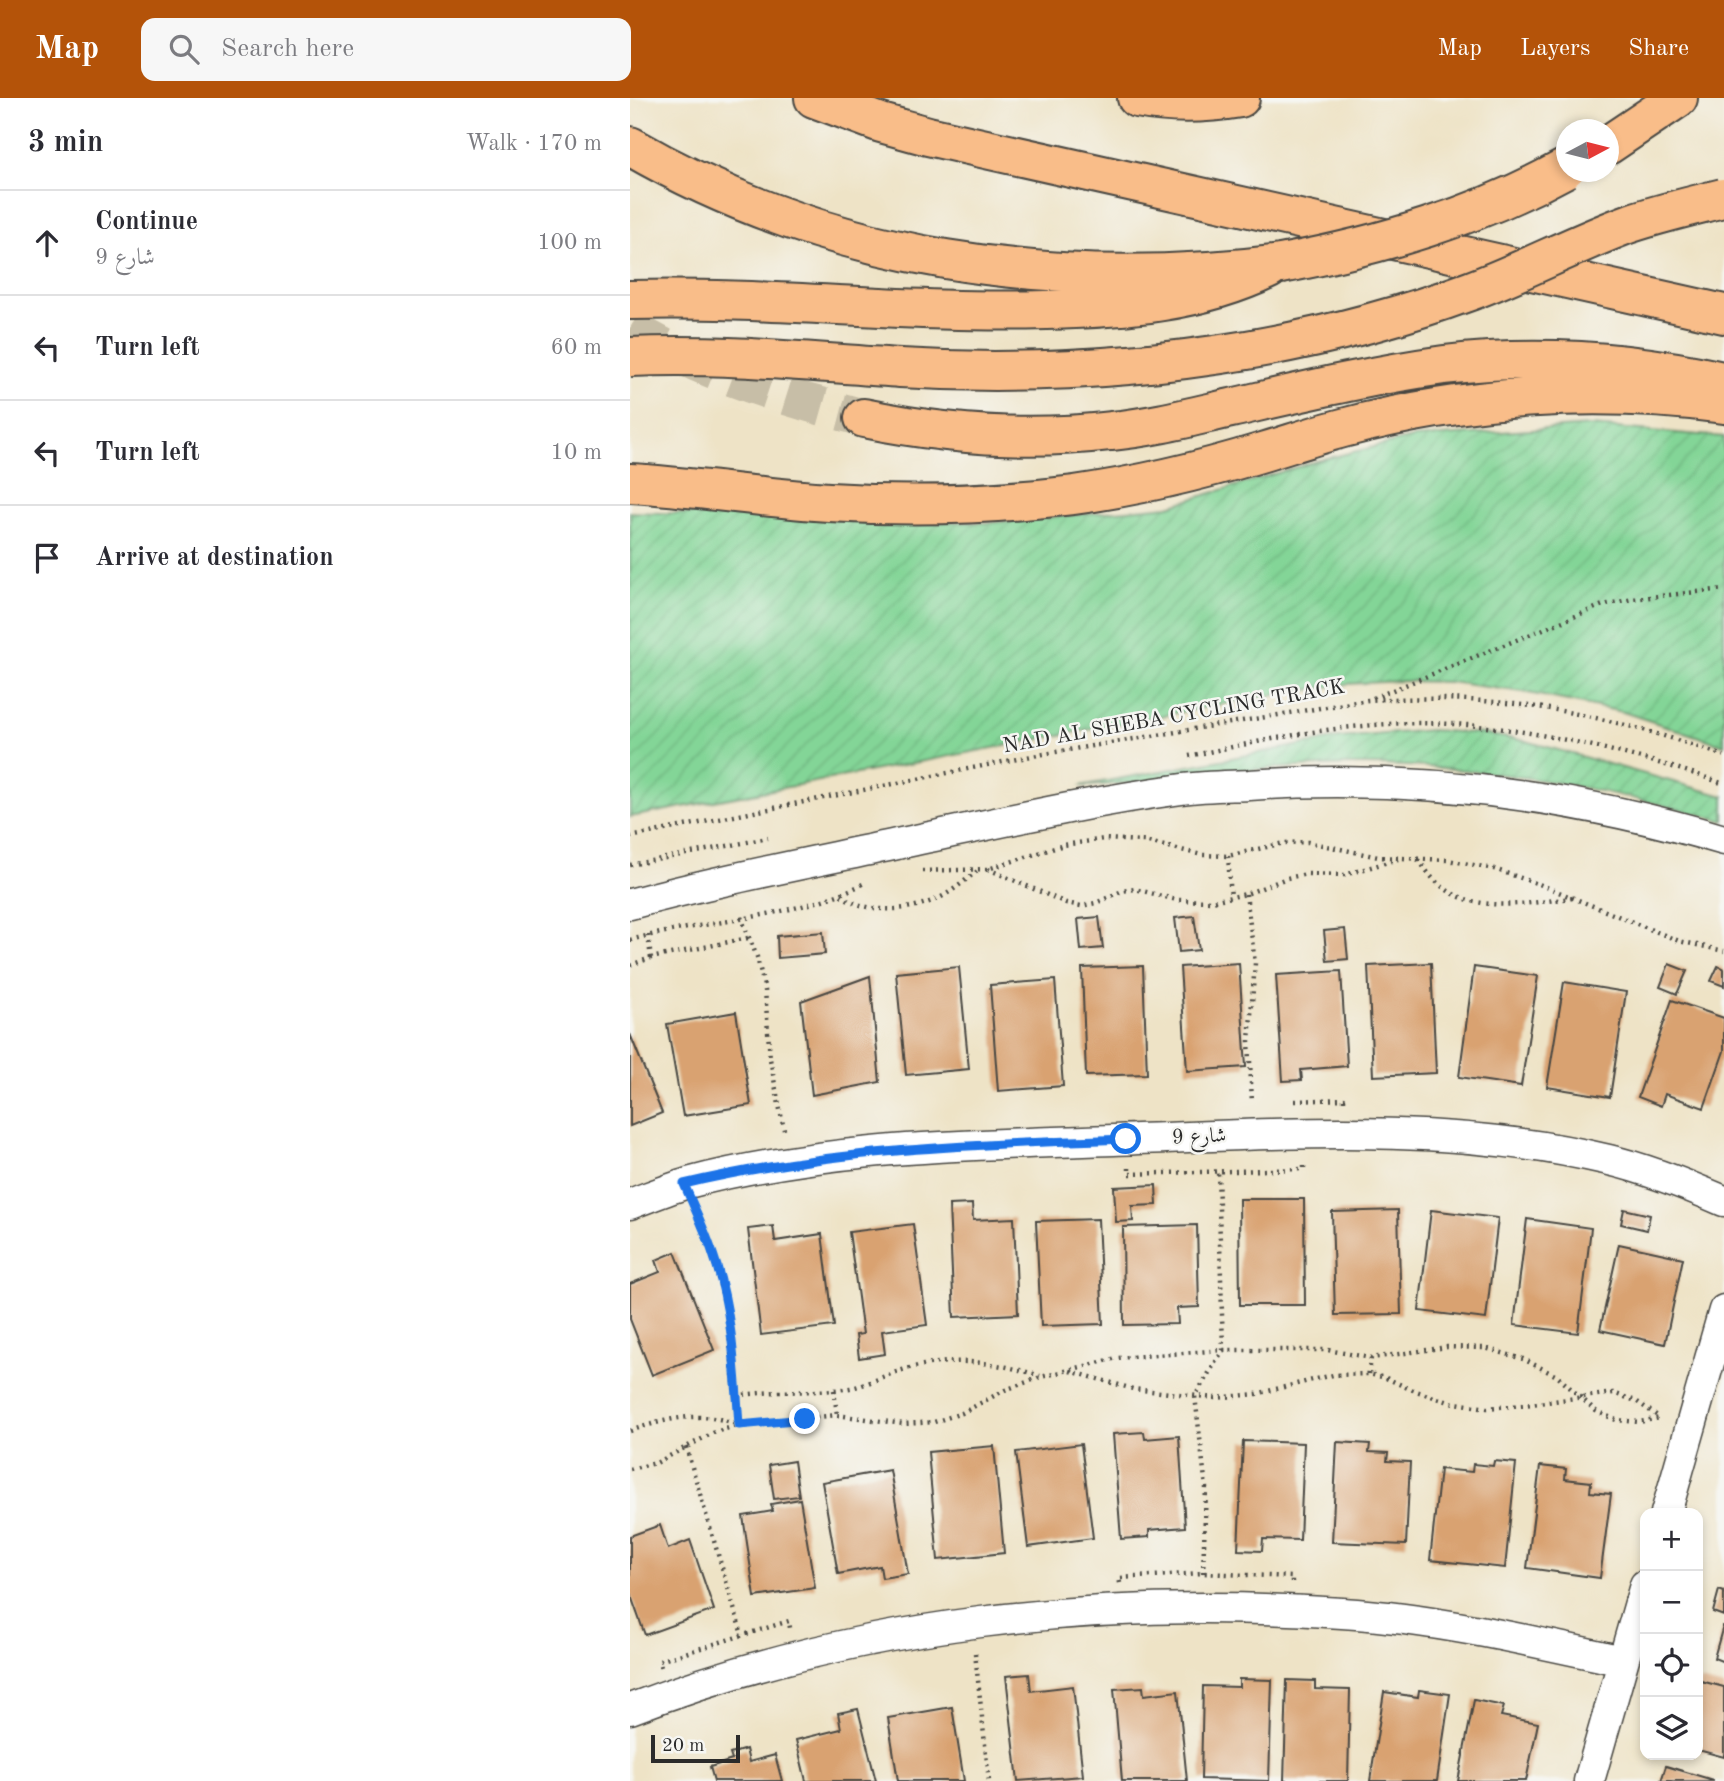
<!DOCTYPE html>
<html lang="en">
<head>
<meta charset="utf-8">
<style>
	:root { --surface:#fff; --page:#f7f7f7; --text:#2b2b33; --muted:#7c7c81; --line:#e1e1e2; --accent:#b45309 }
	body { margin:0; font-family:"Old Standard TT",Amiri,serif; background:var(--page); color:var(--text) }
	.controls { position:absolute; right:21px; bottom:21px; display:grid; overflow:hidden; border-radius:14px; box-shadow:0 4px 10px #0003 }
	.controls button { width:63px; height:63px; display:grid; place-items:center; padding:0; border:0; border-bottom:2px solid var(--line); background:var(--surface); color:var(--text); font:35px sans-serif }
	.compass { position:absolute; left:926px; top:21px; width:63px; height:63px; border-radius:50%; background:var(--surface); box-shadow:0 4px 10px #0003; rotate:83deg }
	.scale { position:absolute; left:21px; bottom:18px; width:89px; box-sizing:border-box; padding-left:7px; border:4px solid #2b2b2b; border-top:0; font-size:19px; line-height:24px; white-space:nowrap; color:#2b2b2b; -webkit-text-stroke:5px #f6f6f2; paint-order:stroke }
	.stop { position:absolute; width:21px; height:21px; margin:-16px; border:5px solid #1a73e8; border-radius:50%; background:#fff }
	.stop.end { background:#1a73e8; border-color:#fff; box-shadow:0 2px 7px #0008 }
	.list { margin:0; padding:0; list-style:none }
	h2 { display:flex; justify-content:space-between; align-items:center; height:91px; margin:0; padding:0 28px; font-size:30px }
	h2 small { font-size:23px; font-weight:400; color:var(--muted) }
	.list li { display:grid; grid-template-columns:46px 1fr auto; gap:21px; align-items:center; box-sizing:border-box; height:105px; padding:0 28px; border-top:2px solid var(--line) }
	.list b { display:block; font-size:26px; white-space:nowrap }
	.list p { margin:0; font-size:23px; white-space:nowrap; color:var(--muted) }
	.list em { font-size:23px; font-style:normal; color:var(--muted) }
	.icon { flex:none; width:38px; height:38px; fill:none; stroke:currentColor; stroke-width:2; stroke-linecap:round; stroke-linejoin:round }
	.map { position:relative; flex:none; width:1094px; height:1683px; overflow:hidden }
	header { display:flex; align-items:center; gap:42px; box-sizing:border-box; height:98px; padding:0 35px; background:var(--accent); color:#fff }
	header strong { font-size:33px }
	nav { display:flex; gap:38px; margin-inline-start:auto; font-size:24px }
	.search { width:490px; height:63px; background:var(--page); display:flex; align-items:center; gap:18px; box-sizing:border-box; padding:0 24px; border-radius:14px; color:var(--muted); font-size:26px }
	main { display:flex }
	aside { flex:1; background:var(--surface) }
	.map>svg:first-child { display:block }
	.garden { fill:url(#garden-furrows); stroke:#578061; stroke-width:2 }
	.building { fill:#d9a271 }
	.lines { fill:none; stroke-linecap:round; stroke-linejoin:round }
	.highway-tunnel { stroke:#c7bea7; stroke-width:38; stroke-dasharray:38 19; stroke-linecap:butt }
	.minor-casing { stroke:#484742; stroke-width:33 }
	.major-casing { stroke:#484742; stroke-width:42 }
	.highway-casing { stroke:#484742; stroke-width:42 }
	.path { stroke:#484742; stroke-width:4.5; stroke-dasharray:2 5; stroke-linecap:butt }
	.minor { stroke:#fff; stroke-width:30 }
	.major { stroke:#f9bd89; stroke-width:38 }
	.highway { stroke:#f9bd89; stroke-width:38 }
	.major-bridge-casing { stroke:#484742; stroke-width:42; stroke-linecap:butt }
	.highway-bridge-casing { stroke:#484742; stroke-width:42; stroke-linecap:butt }
	.major-bridge { stroke:#f9bd89; stroke-width:38 }
	.highway-bridge { stroke:#f9bd89; stroke-width:38 }
	.route { stroke:#1a73e8; stroke-width:9 }
	.labels { text-anchor:middle; dominant-baseline:central; stroke-width:5; stroke-linejoin:round; paint-order:stroke }
	.street-label { font-size:21px; fill:#2b2b2b; stroke:#f6f6f2 }
</style>
</head>
<body>
<header>
<strong>Map</strong>
<div class="search"><svg class="icon" aria-label="search" viewBox="0 0 24 24"><circle cx="10" cy="10" r="6"/><path d="M15 15l6 6"/></svg>Search here</div>
<nav><a>Map</a><a>Layers</a><a>Share</a></nav>
</header>
<main>
<aside>
<h2>3 min<small>Walk · 170 m</small></h2>
<ul class="list">
<li><svg class="icon" aria-label="ahead" viewBox="0 0 24 24"><path d="M12 20V5M6 11l6-6 6 6"/></svg><div><b>Continue</b><p>شارع 9</p></div><em>100 m</em></li>
<li><svg class="icon" aria-label="left" viewBox="0 0 24 24"><path d="M17 20v-9H6M10 6l-5 5 5 5"/></svg><div><b>Turn left</b></div><em>60 m</em></li>
<li><svg class="icon" aria-label="left" viewBox="0 0 24 24"><path d="M17 20v-9H6M10 6l-5 5 5 5"/></svg><div><b>Turn left</b></div><em>10 m</em></li>
<li><svg class="icon" aria-label="arrive" viewBox="0 0 24 24"><path d="M6 21V4h12l-3 4 3 4H6"/></svg><div><b>Arrive at destination</b></div></li>
</ul>
</aside>
<div class="map">
<svg width="1094" height="1683" viewBox="0 0 1094 1683">
	<defs>
		<pattern id="garden-furrows" width="10" height="10" patternUnits="userSpaceOnUse" patternTransform="scale(1.75)"><rect width="10" height="10" fill="#83d597"/><path d="M-1 1l2-2M0 10L10 0M9 11l2-2" fill="none" stroke="#71b782"/></pattern>
	</defs>
	<rect width="100%" height="100%" fill="#f6f6f2"/>
	<filter id="ink" filterUnits="userSpaceOnUse"><feTurbulence type="fractalNoise" baseFrequency=".0143" numOctaves="2"/><feDisplacementMap in="SourceGraphic" scale="14" xChannelSelector="R" yChannelSelector="G"/><feConvolveMatrix kernelMatrix="1 2 1 2 8 2 1 2 1" color-interpolation-filters="sRGB"/></filter>
	<filter id="wash" filterUnits="userSpaceOnUse"><feTurbulence type="fractalNoise" baseFrequency=".00686" numOctaves="4" result="noise"/><feDisplacementMap in="SourceGraphic" scale="28" xChannelSelector="R" yChannelSelector="G"/><feGaussianBlur stdDeviation="1.57" result="paint"/><feColorMatrix in="noise" values="0 0 0 0 0 0 0 0 0 0 0 0 0 0 0 0 0 1.4 0 .05"/><feComposite in="paint" operator="in"/></filter>
	<g filter="url(#wash)">
		<rect width="100%" height="100%" fill="#eee3c6"/>
		<path class="garden" d="M 961,328 L 1094,339 L 1094,647 L 993,614 L 893,594 L 819,584 L 770,583 L 716,586 L 625,600 L 0,719 L 0,414 L 359,425 L 539,408 L 694,361 L 782,340 Z
			M 801,632 L 855,636 L 896,643 L 1094,698 L 1094,723 C 973,690 847,665 721,667 C 682,668 643,670 604,673 C 553,678 502,687 450,688 L 709,640 Z"/>
		<g id="blocks">
			<path class="building" d="M 564,818 L 569,852 L 549,854 L 545,820 Z
				M 469,819 L 473,850 L 451,852 L 448,821 Z
				M 715,831 L 718,861 L 697,863 L 694,833 Z
				M 193,834 L 195,856 L 148,860 L 147,838 Z
				M 609,865 L 616,969 L 557,973 L 550,869 Z
				M 801,865 L 806,975 L 743,978 L 738,868 Z
				M 1039,866 L 1057,873 L 1047,896 L 1030,889 Z
				M 513,868 L 517,976 L 456,978 L 452,870 Z
				M 1088,868 L 1094,871 L 1094,888 L 1081,883 Z
				M 329,869 L 339,971 L 276,977 L 266,875 Z
				M 844,869 L 908,878 L 891,988 L 829,979 Z
				M 711,873 L 717,968 L 671,972 L 672,982 L 653,983 L 646,877 Z
				M 240,878 L 250,984 L 182,997 L 171,903 Z
				M 425,882 L 433,988 L 368,993 L 360,887 Z
				M 934,884 L 996,894 L 980,999 L 917,989 Z
				M 1042,902 L 1094,920 L 1094,953 L 1074,1010 L 1035,996 L 1031,1008 L 1008,999 Z
				M 106,914 L 121,1007 L 53,1018 L 37,926 Z
				M 0,936 L 32,1015 L 0,1028 Z
				M 526,1087 L 527,1107 L 502,1108 L 503,1123 L 486,1124 L 484,1089 Z
				M 609,1101 L 674,1101 L 675,1207 L 610,1207 Z
				M 342,1106 L 343,1122 L 384,1120 L 388,1216 L 324,1219 L 319,1107 Z
				M 994,1111 L 1020,1117 L 1017,1132 L 991,1126 Z
				M 768,1112 L 771,1216 L 705,1217 L 702,1114 Z
				M 801,1112 L 868,1120 L 856,1221 L 789,1213 Z
				M 468,1121 L 473,1226 L 411,1228 L 406,1123 Z
				M 897,1121 L 961,1130 L 948,1235 L 884,1227 Z
				M 283,1126 L 297,1227 L 252,1233 L 255,1256 L 229,1260 L 226,1237 L 233,1236 L 219,1134 Z
				M 567,1127 L 569,1209 L 547,1210 L 548,1226 L 494,1227 L 493,1129 Z
				M 143,1128 L 145,1143 L 192,1136 L 204,1228 L 131,1237 L 118,1131 Z
				M 989,1146 L 1053,1160 L 1035,1246 L 970,1232 Z
				M 45,1154 L 84,1252 L 22,1277 L 0,1221 L 0,1186 L 30,1174 L 26,1162 Z
				M 514,1334 L 515,1341 L 549,1338 L 555,1429 L 519,1432 L 519,1439 L 491,1441 L 483,1336 Z
				M 613,1343 L 674,1345 L 670,1442 L 633,1441 L 632,1453 L 608,1452 Z
				M 707,1344 L 740,1346 L 739,1354 L 758,1355 L 757,1363 L 780,1364 L 776,1447 L 702,1444 Z
				M 451,1346 L 463,1440 L 398,1449 L 386,1354 Z
				M 364,1348 L 374,1455 L 308,1462 L 298,1354 Z
				M 164,1363 L 169,1398 L 144,1401 L 139,1367 Z
				M 864,1363 L 886,1365 L 875,1470 L 800,1462 L 810,1371 L 842,1374 L 843,1366 L 863,1368 Z
				M 910,1368 L 936,1371 L 935,1381 L 961,1384 L 960,1394 L 981,1396 L 970,1480 L 897,1470 Z
				M 260,1372 L 278,1476 L 252,1480 L 250,1468 L 208,1476 L 192,1384 Z
				M 170,1401 L 185,1490 L 125,1499 L 113,1418 L 143,1413 L 141,1406 Z
				M 30,1427 L 38,1451 L 60,1442 L 84,1512 L 15,1537 L 0,1495 L 0,1438 Z
				M 1089,1492 L 1094,1494 L 1094,1518 L 1083,1514 Z
				M 1093,1528 L 1094,1528 L 1094,1564 L 1084,1560 Z
				M 399,1576 L 401,1593 L 443,1588 L 453,1678 L 388,1683 L 376,1578 Z
				M 609,1581 L 642,1582 L 639,1683 L 571,1681 L 573,1588 L 609,1589 Z
				M 657,1582 L 685,1583 L 685,1591 L 720,1592 L 718,1683 L 654,1683 Z
				M 1071,1583 L 1094,1589 L 1094,1659 L 1068,1652 L 1068,1597 Z
				M 513,1589 L 514,1597 L 548,1593 L 557,1683 L 492,1683 L 484,1591 Z
				M 789,1592 L 820,1596 L 807,1683 L 740,1683 L 754,1594 L 788,1599 Z
				M 844,1602 L 874,1608 L 871,1618 L 908,1625 L 896,1683 L 828,1683 Z
				M 322,1609 L 334,1683 L 268,1683 L 258,1620 Z
				M 228,1611 L 246,1683 L 176,1683 L 166,1642 L 211,1631 L 208,1615 Z
				M 116,1651 L 119,1664 L 145,1657 L 152,1683 L 84,1683 L 80,1669 L 102,1662 L 100,1656 Z
				M 1036,1668 L 1083,1682 L 1083,1683 L 1031,1683 Z"/>
		</g>
	</g>
	<g filter="url(#ink)">
		<use href="#blocks" fill-opacity="0" stroke="#484742" stroke-width="2"/>
		<g class="lines">
			<path class="highway-tunnel" d="M 0,230 C 72,274 153,299 234,320"/>
			<defs>
				<path id="minor" d="M 0,806 C 88,782 178,765 267,746 C 362,726 456,704 552,691 C 575,688 597,688 619,687 C 780,676 940,696 1094,742
					M 0,1106 C 19,1099 38,1091 58,1085 C 196,1048 342,1047 484,1042 C 648,1036 818,1023 979,1062 C 1018,1071 1057,1087 1094,1103
					M 1036,1415 L 1094,1212
					M 0,1611 C 226,1524 472,1498 712,1515 C 807,1521 901,1543 993,1563
					M 959,1683 L 1015,1487"/>
				<path id="major" d="M 978,47 L 1048,0
					M 0,202 C 139,198 277,216 416,212 C 493,210 569,205 639,171"/>
				<path id="highway" d="M 184,0 L 251,25 L 298,38 L 1094,216
					M 507,0 C 542,7 575,6 610,0
					M 0,48 C 200,164 424,194 651,166
					M 234,320 C 316,337 398,343 481,333 C 522,329 561,319 601,310 C 671,294 742,277 814,267 C 907,256 1002,263 1093,283
					M 0,385 C 67,389 133,400 199,404 C 281,409 362,407 444,397 C 508,388 571,373 633,354 C 660,346 686,337 713,330 C 837,297 968,289 1094,306"/>
			</defs>
			<use href="#minor" class="minor-casing"/>
			<use href="#major" class="major-casing"/>
			<use href="#highway" class="highway-casing"/>
			<path class="path" d="M 743,600 L 973,507 L 1003,501 L 1094,491
				M 559,658 C 617,646 674,633 733,628 C 822,619 901,632 987,654 C 1023,663 1059,673 1094,686
				M 0,739 L 402,658 L 738,602 C 868,595 972,614 1094,658
				M 598,758 L 601,800
				M 788,762 C 795,770 801,780 809,786 C 846,818 900,804 944,800
				M 0,767 L 138,740
				M 358,771 L 436,805 L 451,808 L 466,805 L 492,793 L 505,791 L 547,802 L 582,803 L 616,796 L 657,780 L 677,776 L 714,777 L 768,761
				M 292,773 L 358,771 L 434,747 L 474,741 L 514,743 L 572,757 L 598,758 L 654,745 L 678,744 L 748,759 L 818,762 L 864,771 L 909,786 L 1049,843 L 1094,853
				M 616,796 L 625,865 L 619,943 L 622,1005
				M 211,797 C 238,817 279,814 309,800 C 324,793 336,781 349,772
				M 111,819 L 127,859 L 135,892 L 140,961 L 154,1032
				M 18,837 L 21,860
				M 0,842 C 77,822 161,821 233,786
				M 0,867 L 21,860 L 118,840
				M 665,1003 L 714,1001 L 714,1007
				M 499,1070 L 499,1076 L 674,1071 L 674,1065
				M 440,1273 L 503,1291 L 585,1300 L 626,1296 L 703,1277 L 739,1276 L 756,1280 L 780,1291 L 819,1304 L 857,1310 L 894,1307 L 983,1295 L 1006,1303 L 1029,1319
				M 739,1276 L 741,1260
				M 204,1292 L 207,1317
				M 107,1298 C 145,1291 183,1296 220,1290 C 237,1287 251,1279 266,1274 C 315,1258 362,1262 410,1278
				M 0,1333 C 38,1320 71,1312 109,1327 L 97,1213 L 83,1157 L 66,1114
				M 56,1349 L 112,1537
				M 0,1371 L 26,1365 L 85,1334 L 109,1327 L 207,1317 L 274,1326 L 304,1324 L 332,1315 L 375,1292 L 411,1279 L 487,1260 L 593,1252 L 698,1252 L 741,1260 L 817,1249 L 855,1250 L 893,1261 L 927,1278 L 966,1313 L 986,1322 L 1009,1324 L 1030,1320
				M 573,1475 L 576,1390 L 565,1298 L 593,1252 L 588,1073
				M 490,1485 L 489,1480 L 573,1475 L 662,1479 L 662,1484
				M 345,1555 L 359,1683
				M 31,1569 L 29,1563 L 159,1523 L 160,1530"/>
			<use href="#minor" class="minor"/>
			<use href="#major" class="major"/>
			<use href="#highway" class="highway"/>
			<defs>
				<path id="major-bridge" d="M 651,166 C 751,147 847,119 936,70"/>
				<path id="highway-bridge" d="M 0,259 C 90,255 180,264 270,270 C 385,277 503,271 617,252 C 693,239 767,220 840,193 C 894,173 946,145 1001,125 C 1031,115 1062,108 1093,100"/>
			</defs>
			<use href="#major-bridge" class="major-bridge-casing"/>
			<use href="#highway-bridge" class="highway-bridge-casing"/>
			<use href="#major-bridge" class="major-bridge"/>
			<use href="#highway-bridge" class="highway-bridge"/>
		</g>
	</g>
	<g class="lines" filter="url(#ink)">
		<path class="route" d="M 175,1321 L 109,1327 C 105,1270 102,1210 83,1156 C 75,1132 64,1109 54,1086 C 200,1051 348,1046 496,1041"/>
	</g>
	<g class="labels">
		<g class="street-label">
			<text transform="translate(544 619) rotate(-10)">NAD AL SHEBA CYCLING TRACK</text>
			<text transform="translate(569 1039) rotate(-2)">شارع 9</text>
		</g>
	</g>
</svg>
<div class="controls">
<button>+</button>
<button>−</button>
<button><svg class="icon" aria-label="locate" viewBox="0 0 24 24"><circle cx="12" cy="12" r="6"/><path d="M12 2v4M12 18v4M2 12h4M18 12h4"/></svg></button>
<button><svg class="icon" aria-label="layers" viewBox="0 0 24 24"><path d="M12 4l9 5-9 5-9-5zM3 14l9 5 9-5"/></svg></button>
</div>
<svg class="compass" viewBox="-18 -18 36 36"><path d="M0-13l5 13h-10z" fill="#e53935"/><path d="M0 13l5-13h-10z" fill="#7c7c81"/></svg>
<div class="scale">20 m</div>
<div class="stop" style="left:496px;top:1041px"></div>
<div class="stop end" style="left:175px;top:1321px"></div>
</div>
</main>
</body>
</html>
